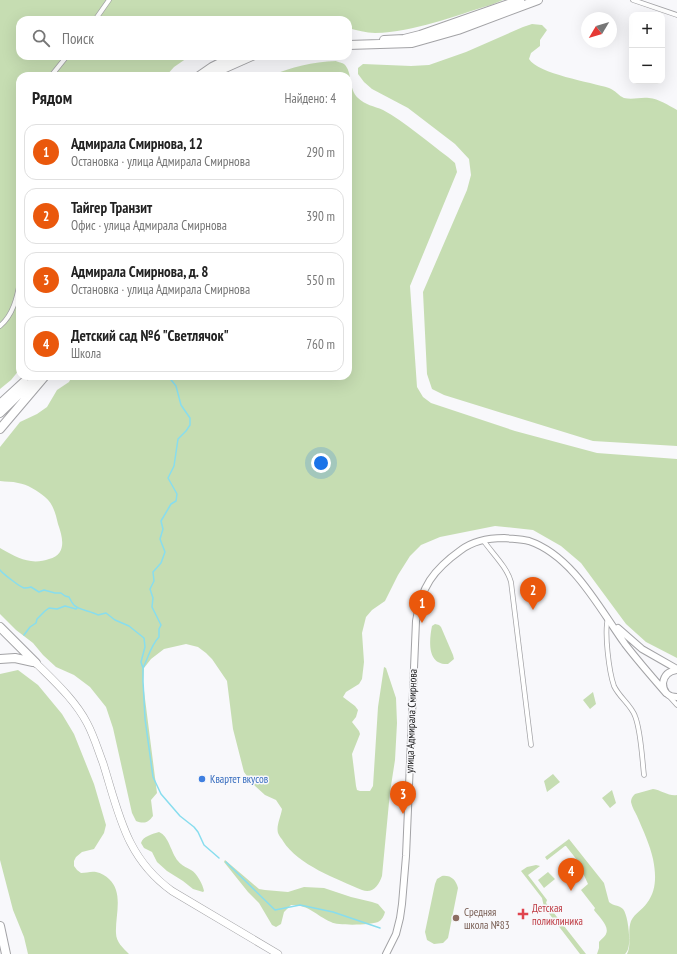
<!DOCTYPE html>
<html lang="ru">
<head>
<meta charset="utf-8">
<style>
	:root { --surface:#fff; --page:#f6f6f6; --text:#222; --muted:#767676; --line:#e0e0e0; --accent:#ea580c }
	body { margin:0; font-family:"PT Sans Narrow",sans-serif; background:var(--page); color:var(--text) }
	.controls { position:absolute; right:12px; top:12px; display:grid; overflow:hidden; border-radius:8px; box-shadow:0 4px 16px #0002 }
	.controls button { width:36px; height:36px; display:grid; place-items:center; padding:0; border:0; border-bottom:1px solid var(--line); background:var(--surface); color:var(--text); font:20px sans-serif }
	.compass { position:absolute; left:581px; top:12px; width:36px; height:36px; border-radius:50%; background:var(--surface); box-shadow:0 4px 16px #0002; rotate:232deg }
	.you { position:absolute; left:321px; top:463px; width:14px; height:14px; margin:-10px; border:3px solid #fff; border-radius:50%; background:#1a73e8; box-shadow:0 0 0 6px #1a73e833 }
	.badge { display:grid; place-items:center; width:26px; height:26px; border-radius:50%; background:var(--accent); color:#fff; font-size:13px; font-weight:700 }
	.pin { position:absolute; translate:-50% -33px; filter:drop-shadow(0 1px 2px #0008) }
	.pin::after { content:''; position:absolute; top:21px; width:14px; height:12px; background:inherit; clip-path:polygon(0 0,100% 0,50% 100%) }
	.list { margin:0; padding:0; list-style:none }
	h2 { display:flex; justify-content:space-between; align-items:center; height:52px; margin:0; padding:0 16px; font-size:17px }
	h2 small { font-size:13px; font-weight:400; color:var(--muted) }
	.list li { display:grid; grid-template-columns:26px 1fr auto; gap:12px; align-items:center; box-sizing:border-box; height:56px; margin:0 8px 8px; padding:0 8px; border:1px solid var(--line); border-radius:12px }
	.list b { display:block; font-size:15px; white-space:nowrap }
	.list p { margin:0; font-size:13px; white-space:nowrap; color:var(--muted) }
	.list em { font-size:13px; font-style:normal; color:var(--muted) }
	.icon { flex:none; width:22px; height:22px; fill:none; stroke:currentColor; stroke-width:2; stroke-linecap:round; stroke-linejoin:round }
	.map { position:relative; flex:none; width:677px; height:954px; overflow:hidden }
	.search { position:absolute; background:var(--surface); box-shadow:0 4px 16px #0002; left:16px; top:16px; width:336px; height:44px; display:flex; align-items:center; gap:10px; box-sizing:border-box; padding:0 14px; border-radius:12px; color:var(--muted); font-size:15px }
	.panel { position:absolute; background:var(--surface); box-shadow:0 4px 16px #0002; left:16px; top:72px; width:336px; height:308px; border-radius:12px }
	.map>svg:first-child { display:block }
	.green { fill:#c6ddb2 }
	.lines { fill:none; stroke-linecap:round; stroke-linejoin:round }
	.stream { stroke:#8de; stroke-width:1.5 }
	.street-casing { stroke:#a3a3a6; stroke-width:5.5 }
	.secondary-casing { stroke:#a3a3a6; stroke-width:8 }
	.primary-casing { stroke:#a3a3a6; stroke-width:8 }
	.highway-casing { stroke:#a3a3a6; stroke-width:10 }
	.street { stroke:#fff; stroke-width:4 }
	.secondary { stroke:#fff; stroke-width:6 }
	.primary { stroke:#fff; stroke-width:7 }
	.highway { stroke:#fff; stroke-width:8 }
	.shop-dot { fill:#3f7fe0; stroke:#f8f8fb; stroke-width:1.5 }
	.health-dot { fill:#e0444e; stroke:#f8f8fb; stroke-width:1.5 }
	.education-dot { fill:#8d6e63; stroke:#f8f8fb; stroke-width:1.5 }
	.labels { text-anchor:middle; dominant-baseline:central; stroke-width:3; stroke-linejoin:round; paint-order:stroke }
	.street-label { font-size:11px; fill:#171718; stroke:#f8f8fb }
	.shop-label { font-size:11px; fill:#366cbe; stroke:#f8f8fb; text-anchor:start }
	.health-label { font-size:11px; fill:#be3a42; stroke:#f8f8fb; text-anchor:start }
	.education-label { font-size:11px; fill:#785e54; stroke:#f8f8fb; text-anchor:start }
</style>
</head>
<body>
<div class="map">
<svg width="677" height="954" viewBox="0 0 677 954">
	<rect width="100%" height="100%" fill="#f8f8fb"/>
	<path class="green" d="M 0,0 L 503,0 L 491,5 C 453,16 415,32 375,33 C 366,33 357,30 348,28 L 348,20 L 307,20 L 289,18 L 270,20 L 20,20 L 20,56 L 190,56 L 174,67 L 166,76 L 20,76 L 20,369 L 11,380 L 0,389 Z
		M 532,24 L 542,25 L 547,30 L 540,40 L 540,46 L 531,53 L 529,59 C 538,74 591,82 609,88 C 615,90 619,96 624,98 C 633,100 640,97 649,98 C 659,99 668,105 677,110 L 677,446 L 593,441 L 444,395 L 432,389 L 427,374 L 423,292 L 467,190 L 471,175 L 469,159 L 455,144 L 408,108 L 372,89 L 364,82 L 358,74 L 358,68 L 363,64 L 411,66 L 429,65 L 466,52 L 523,27 Z
		M 336,61 C 338,62 343,63 344,64 C 353,72 348,89 358,98 C 365,105 374,106 383,110 C 405,122 428,142 448,157 L 455,163 L 457,172 L 410,286 L 417,387 L 423,397 L 431,403 L 515,431 L 597,453 L 677,459 L 677,658 L 646,642 L 626,624 L 581,563 L 561,546 L 533,530 L 495,526 L 440,537 L 421,545 L 410,556 L 398,575 L 385,601 L 372,610 L 366,617 L 362,633 L 364,662 L 362,679 L 359,684 L 346,692 L 343,697 L 355,706 L 358,710 L 356,717 L 352,722 L 359,731 L 360,734 L 352,754 L 356,786 L 357,790 L 360,791 L 370,791 L 373,786 L 378,707 L 384,667 L 386,668 L 396,698 L 397,723 L 395,760 L 390,792 L 382,876 C 379,885 373,894 362,890 C 337,879 298,865 283,841 C 282,839 279,836 278,833 C 276,826 281,816 282,809 L 276,800 L 265,795 L 253,784 L 244,772 L 233,729 L 227,681 L 212,659 L 206,653 L 198,647 L 186,644 L 164,649 L 151,659 L 144,668 L 143,683 L 157,793 L 151,800 L 153,816 C 148,823 144,824 136,821 L 132,813 L 113,728 L 106,707 L 90,687 L 74,675 L 56,667 L 43,655 L 33,643 L 16,630 L 0,614 L 0,548 C 9,553 20,560 31,561 C 36,562 44,561 49,559 C 67,554 63,538 58,524 C 56,515 53,503 45,497 C 38,491 27,484 18,483 C 12,481 6,482 0,481 L 0,447 L 20,422 L 37,414 L 47,407 L 57,390 L 69,382 L 72,376 L 348,376 L 348,76 L 270,76 C 292,67 312,62 336,61 Z
		M 435,624 L 439,625 L 441,627 L 453,655 L 454,659 L 448,664 C 427,665 429,641 432,626 Z
		M 18,670 L 38,685 L 62,714 L 74,734 L 94,784 L 106,825 L 104,833 L 94,849 L 82,852 L 76,857 L 74,861 L 74,866 L 77,870 L 81,873 C 86,873 91,871 96,872 C 101,873 106,876 109,879 C 124,893 115,916 116,933 C 116,942 123,948 129,954 L 28,954 L 24,937 L 13,910 L 0,860 L 0,674 Z
		M 593,692 L 596,704 L 590,709 L 583,700 Z
		M 553,774 L 560,782 L 547,792 L 544,781 Z
		M 653,789 C 661,790 670,797 677,795 L 677,954 L 627,954 C 632,944 627,932 631,921 C 635,913 642,910 647,903 C 657,890 656,874 653,859 C 650,845 643,830 637,816 C 635,812 632,807 631,802 C 631,799 632,797 635,794 Z
		M 612,790 L 616,803 L 610,808 L 602,798 Z
		M 159,832 C 169,836 171,853 178,861 C 182,866 186,867 191,870 C 197,873 203,885 204,891 L 203,892 L 193,889 L 183,881 L 167,871 L 157,862 L 152,852 L 144,848 L 141,843 C 143,836 153,834 159,832 Z
		M 569,839 L 604,883 L 609,902 C 613,906 619,905 623,909 C 628,915 631,941 628,949 C 628,950 626,953 625,954 L 597,954 L 599,948 L 599,942 C 601,939 605,937 606,934 C 610,926 598,916 594,910 L 595,908 L 581,890 L 588,884 L 577,860 L 566,846 L 565,846 L 547,860 L 545,857 Z
		M 225,860 L 259,889 L 265,890 L 288,892 L 304,887 L 324,888 L 351,897 L 372,902 L 378,904 L 385,912 C 384,916 382,920 378,922 C 371,925 338,926 331,922 C 315,915 310,905 291,905 L 284,912 L 281,924 L 276,927 L 272,925 L 259,903 L 248,892 L 224,862 Z
		M 536,865 L 540,866 L 528,875 L 547,900 L 546,903 L 586,954 L 580,954 L 544,907 L 542,898 L 521,871 L 527,867 Z
		M 548,872 L 555,879 L 544,888 L 538,880 Z
		M 442,876 C 451,875 456,880 458,888 L 448,938 L 443,943 L 434,944 L 427,940 L 425,932 L 435,884 L 437,879 Z"/>
	<g class="lines">
		<path class="stream" d="M 0,570 C 2,573 20,587 24,588 C 27,588 28,588 31,587 L 39,592 L 44,590 L 55,593 L 61,593 L 65,596 L 69,597 C 70,599 72,603 74,605 C 78,610 92,611 98,615 L 106,613 L 115,620 L 129,626 L 144,638 L 145,647 L 141,662 L 143,668 L 143,681 L 145,719 L 153,777 L 161,794 L 180,816 L 194,827 L 198,832 L 204,845 L 219,858
			M 24,635 L 30,627 L 36,623 L 37,619 L 45,611 L 49,608 L 57,609 L 65,606 L 76,609 L 77,608
			M 143,668 C 148,658 151,645 159,637 L 159,629 L 161,625 L 152,607 L 153,598 L 150,589 L 154,581 L 153,572 L 161,563 L 165,552 L 160,539 L 163,529 L 161,521 L 171,504 L 176,501 L 177,494 L 168,478 L 174,466 L 178,439 L 186,431 L 190,425 L 190,418 L 181,405 L 176,386 L 168,376
			M 226,862 L 275,910 L 300,905 L 333,912 L 380,928"/>
		<defs>
			<path id="street" d="M 633,0 L 677,15
				M 95,20 L 109,0
				M 51,76 L 67,56
				M 0,326 C 13,315 17,298 20,281
				M 483,540 C 492,553 507,567 511,582 L 531,745
				M 608,618 C 604,632 609,672 614,686 C 619,697 631,705 635,716 C 641,731 642,758 644,775
				M 668,695 L 677,705"/>
			<path id="secondary" d="M 618,628 L 642,649 L 677,669
				M 677,670 C 669,671 664,675 663,683 C 663,692 668,697 677,697
				M 386,954 L 396,934 L 400,918 L 402,904 L 406,856 L 416,621 C 421,587 433,570 461,550 C 473,541 490,538 504,538 C 512,539 521,539 529,541 C 573,556 599,608 625,644 C 638,661 652,677 666,693"/>
			<path id="primary" d="M 36,663 C 55,682 75,700 87,723 C 94,736 98,750 103,763 C 119,814 126,858 172,891 L 278,954"/>
			<path id="highway" d="M 384,40 L 404,39 L 420,35 L 520,0
				M 348,45 L 412,43 L 458,30 L 538,0
				M 199,76 L 212,67 L 234,56
				M 211,76 L 225,68 L 252,56
				M 0,404 L 24,382
				M 0,413 L 38,376
				M 0,429 L 45,376
				M 0,627 L 36,663
				M 0,659 L 15,658 L 33,662
				M 0,926 L 6,954"/>
		</defs>
		<use href="#street" class="street-casing"/>
		<use href="#secondary" class="secondary-casing"/>
		<use href="#primary" class="primary-casing"/>
		<use href="#highway" class="highway-casing"/>
		<use href="#street" class="street"/>
		<use href="#secondary" class="secondary"/>
		<use href="#primary" class="primary"/>
		<use href="#highway" class="highway"/>
	</g>
	<circle class="shop-dot" cx="202" cy="779" r="4"/>
	<path class="health-dot" d="M521 908h4v4h4v4h-4v4h-4v-4h-4v-4h4z"/>
	<circle class="education-dot" cx="456" cy="918" r="4"/>
	<g class="labels">
		<g class="street-label">
			<text transform="translate(411 721) rotate(-88)">улица Адмирала Смирнова</text>
		</g>
		<g class="shop-label">
			<text x="210" y="779">Квартет вкусов</text>
		</g>
		<g class="health-label">
			<text x="532" y="908">Детская<tspan x="532" dy="13">поликлиника</tspan></text>
		</g>
		<g class="education-label">
			<text x="464" y="912">Средняя<tspan x="464" dy="13">школа №83</tspan></text>
		</g>
	</g>
</svg>
<div class="controls">
<button>+</button>
<button>−</button>
</div>
<svg class="compass" viewBox="-18 -18 36 36"><path d="M0-13l5 13h-10z" fill="#e53935"/><path d="M0 13l5-13h-10z" fill="#767676"/></svg>
<div class="you"></div>
<div class="pin badge" style="left:422px;top:623px">1</div>
<div class="pin badge" style="left:533px;top:610px">2</div>
<div class="pin badge" style="left:403px;top:814px">3</div>
<div class="pin badge" style="left:571px;top:891px">4</div>
<div class="search"><svg class="icon" aria-label="search" viewBox="0 0 24 24"><circle cx="10" cy="10" r="6"/><path d="M15 15l6 6"/></svg>Поиск</div>
<section class="panel">
<h2>Рядом<small>Найдено: 4</small></h2>
<ul class="list">
<li><span class="badge">1</span><div><b>Адмирала Смирнова, 12</b><p>Остановка · улица Адмирала Смирнова</p></div><em>290 m</em></li>
<li><span class="badge">2</span><div><b>Тайгер Транзит</b><p>Офис · улица Адмирала Смирнова</p></div><em>390 m</em></li>
<li><span class="badge">3</span><div><b>Адмирала Смирнова, д. 8</b><p>Остановка · улица Адмирала Смирнова</p></div><em>550 m</em></li>
<li><span class="badge">4</span><div><b>Детский сад №6 &quot;Светлячок&quot;</b><p>Школа</p></div><em>760 m</em></li>
</ul>
</section>
</div>
</body>
</html>
